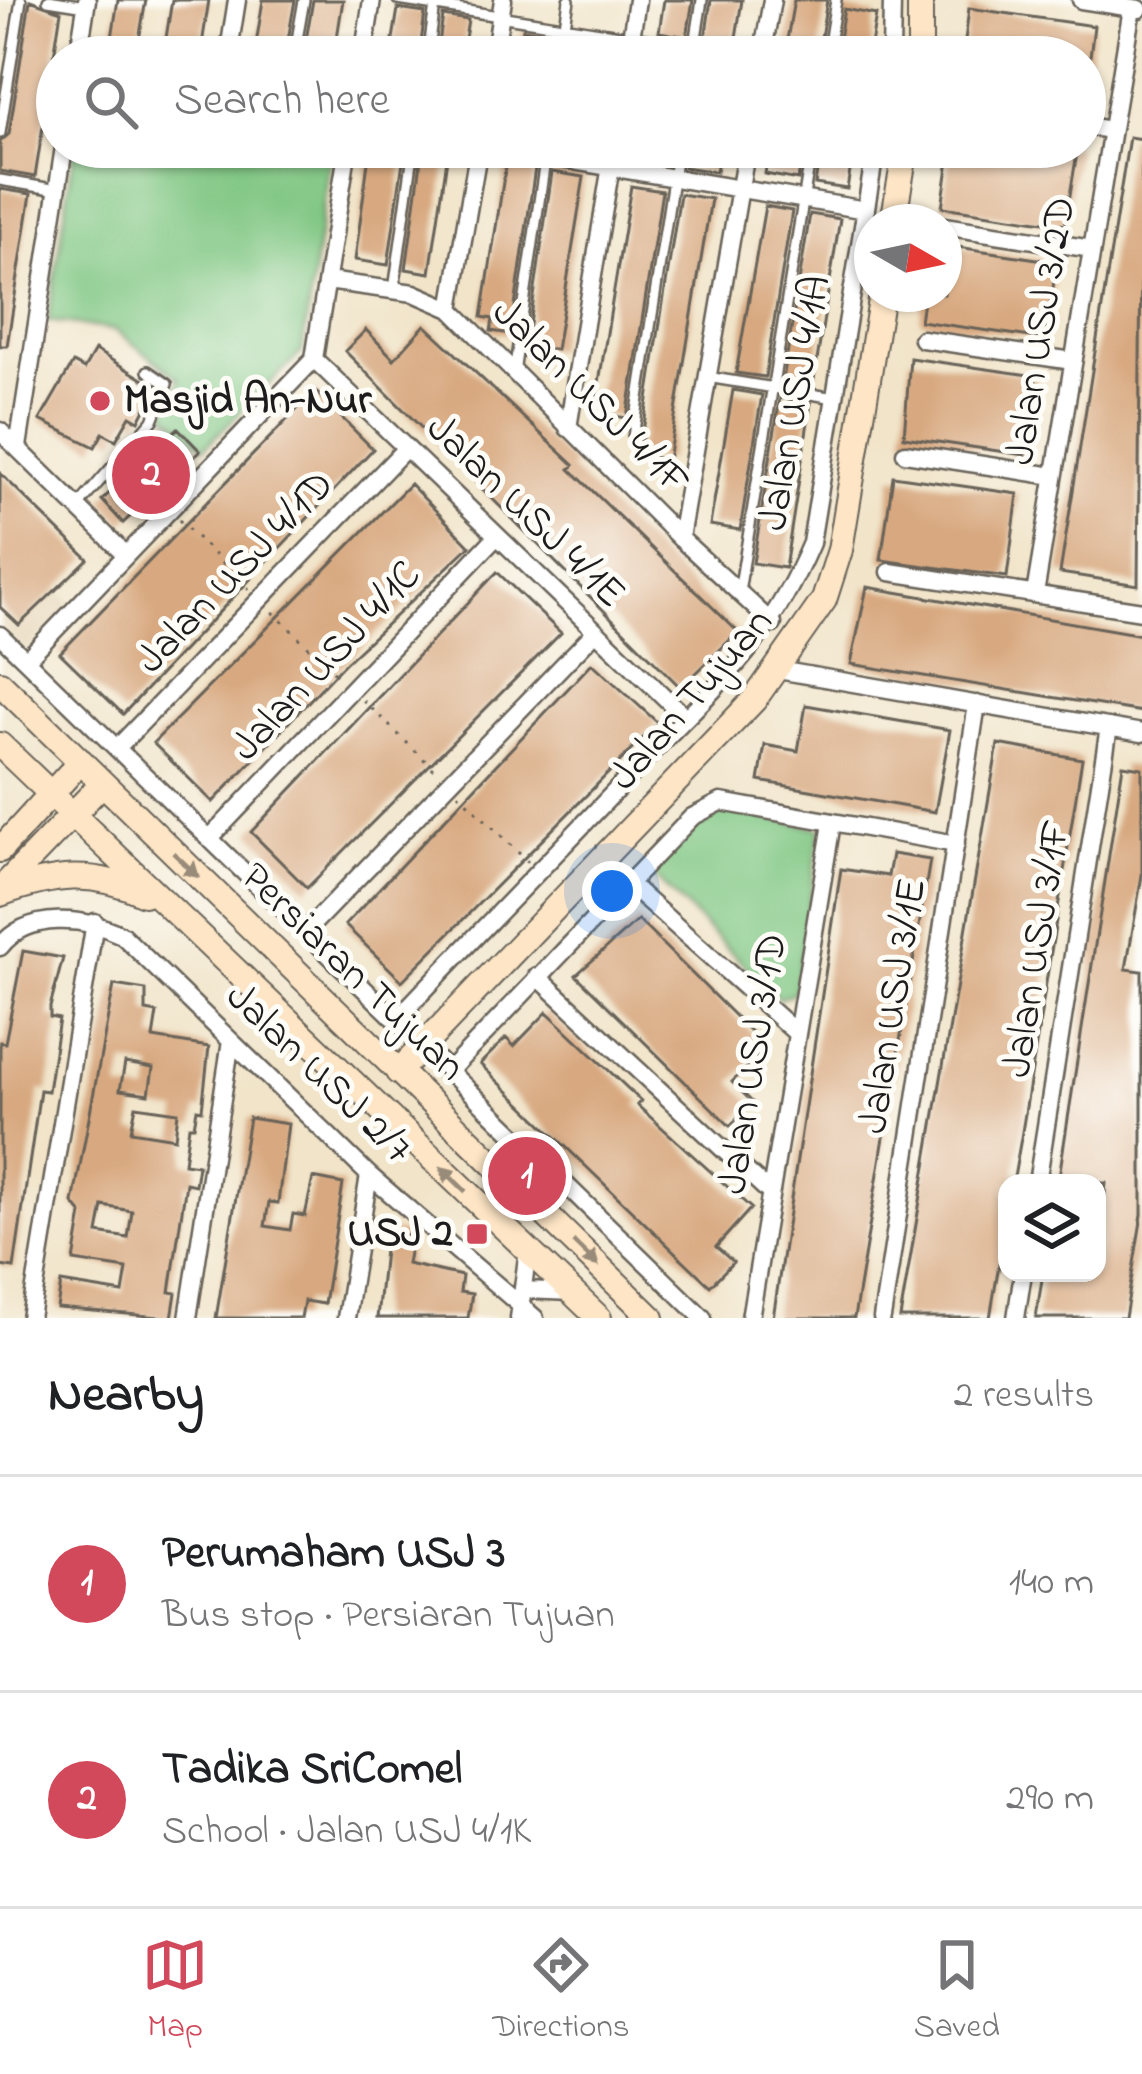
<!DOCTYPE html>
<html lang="en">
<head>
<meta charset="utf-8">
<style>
	:root { --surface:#fff; --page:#f2f2f2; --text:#202124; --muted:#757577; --line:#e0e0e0; --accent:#d1495b }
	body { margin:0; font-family:"Indie Flower",sans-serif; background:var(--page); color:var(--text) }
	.controls { position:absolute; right:36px; bottom:36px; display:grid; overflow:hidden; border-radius:24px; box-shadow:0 3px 9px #0004 }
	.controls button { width:108px; height:108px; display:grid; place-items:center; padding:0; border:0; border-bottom:3px solid var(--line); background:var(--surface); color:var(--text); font:60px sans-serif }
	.compass { position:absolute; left:854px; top:204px; width:108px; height:108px; border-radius:50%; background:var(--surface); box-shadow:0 3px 9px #0004; rotate:99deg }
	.you { position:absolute; left:612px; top:891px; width:42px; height:42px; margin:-30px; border:9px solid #fff; border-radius:50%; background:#1a73e8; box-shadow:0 0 0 18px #1a73e833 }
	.badge { display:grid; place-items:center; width:78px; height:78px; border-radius:50%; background:var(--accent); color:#fff; font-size:39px; font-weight:700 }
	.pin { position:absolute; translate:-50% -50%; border:6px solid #fff; box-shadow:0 3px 12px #0006 }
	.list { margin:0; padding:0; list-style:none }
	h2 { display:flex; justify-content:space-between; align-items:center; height:156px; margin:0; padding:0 48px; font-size:51px }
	h2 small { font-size:39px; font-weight:400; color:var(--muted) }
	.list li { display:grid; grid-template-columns:78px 1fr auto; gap:36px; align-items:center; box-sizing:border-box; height:216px; padding:0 48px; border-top:3px solid var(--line) }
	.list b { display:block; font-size:45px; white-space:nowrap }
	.list p { margin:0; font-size:39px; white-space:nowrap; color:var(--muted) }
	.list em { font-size:39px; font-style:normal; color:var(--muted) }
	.icon { flex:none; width:66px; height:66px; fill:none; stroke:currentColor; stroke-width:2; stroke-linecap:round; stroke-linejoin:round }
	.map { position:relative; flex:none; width:1142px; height:1318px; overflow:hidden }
	.search { position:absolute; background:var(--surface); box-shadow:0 3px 9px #0004; left:36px; right:36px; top:36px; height:132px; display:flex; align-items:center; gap:30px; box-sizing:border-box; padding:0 42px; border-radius:66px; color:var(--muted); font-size:45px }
	.sheet { height:588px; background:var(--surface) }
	nav { display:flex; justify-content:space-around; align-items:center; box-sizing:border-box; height:168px; border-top:3px solid var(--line); background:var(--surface); font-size:33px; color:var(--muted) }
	nav a { display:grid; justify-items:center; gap:6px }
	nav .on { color:var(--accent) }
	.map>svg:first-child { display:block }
	.built { fill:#e6d5b7 }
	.green { fill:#7fc682; stroke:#4e714f; stroke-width:3 }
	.building { fill:#d8a980; fill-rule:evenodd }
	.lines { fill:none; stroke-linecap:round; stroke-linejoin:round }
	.lane-casing { stroke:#676259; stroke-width:14 }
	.street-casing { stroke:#676259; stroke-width:21 }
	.secondary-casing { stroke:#676259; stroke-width:28 }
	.path { stroke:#676259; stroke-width:3; stroke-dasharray:3 9; stroke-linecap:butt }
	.lane { stroke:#fff; stroke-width:9 }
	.street { stroke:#fff; stroke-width:16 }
	.secondary { stroke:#fde5c5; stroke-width:24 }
	.oneway { fill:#988b79 }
	.poi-dot { fill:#d1495b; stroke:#fdfcf7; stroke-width:4.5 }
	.labels { text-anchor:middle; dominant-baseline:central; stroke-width:10; stroke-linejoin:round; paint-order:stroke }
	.street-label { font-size:42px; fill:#1c1c1c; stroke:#fdfcf7 }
	.poi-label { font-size:42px; font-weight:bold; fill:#1c1c1c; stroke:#fdfcf7; text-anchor:start }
</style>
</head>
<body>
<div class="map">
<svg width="1142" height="1318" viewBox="0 0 1142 1318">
	<rect width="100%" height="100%" fill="#fdfcf7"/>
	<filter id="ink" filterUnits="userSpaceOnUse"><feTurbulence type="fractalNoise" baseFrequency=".00833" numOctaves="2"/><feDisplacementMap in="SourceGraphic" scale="24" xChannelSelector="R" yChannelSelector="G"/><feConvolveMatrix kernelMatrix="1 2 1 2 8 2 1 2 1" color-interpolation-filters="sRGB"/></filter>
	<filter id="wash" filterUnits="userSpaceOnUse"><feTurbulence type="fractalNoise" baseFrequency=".004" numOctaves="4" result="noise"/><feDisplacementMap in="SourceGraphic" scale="48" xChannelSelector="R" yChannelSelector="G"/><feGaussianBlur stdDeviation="2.7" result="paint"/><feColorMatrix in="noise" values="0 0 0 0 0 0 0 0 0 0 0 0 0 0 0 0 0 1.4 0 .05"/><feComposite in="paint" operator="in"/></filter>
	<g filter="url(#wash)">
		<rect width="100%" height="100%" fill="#f1e4c9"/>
		<path class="built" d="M 0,535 L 73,604 L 26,651 L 0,627 Z"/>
		<path class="green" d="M 75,147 L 332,147 L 302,352 L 204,448 L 166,413 L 180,379 L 115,330 L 48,321 Z
			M 723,809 L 821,828 L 795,992 L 779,999 L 649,872 L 695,824 Z"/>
		<g id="blocks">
			<path class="building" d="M 30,0 L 61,11 L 35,177 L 0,171 L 0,142 L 9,134 Z
				M 118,0 L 146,0 L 136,57 L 109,57 Z
				M 172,0 L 209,0 L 200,57 L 163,57 Z
				M 263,0 L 295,0 L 285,57 L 254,57 Z
				M 313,0 L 343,0 L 334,57 L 303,57 Z
				M 664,0 L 693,0 L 687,37 L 659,32 Z
				M 711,0 L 742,0 L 735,44 L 705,39 Z
				M 794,0 L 827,0 L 818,57 L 784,57 Z
				M 969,8 L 1094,26 L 1090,57 L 963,57 Z
				M 398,9 L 425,13 L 419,57 L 390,57 Z
				M 844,9 L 876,15 L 869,57 L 836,57 Z
				M 443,16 L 468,20 L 462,57 L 437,57 Z
				M 523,29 L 555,34 L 551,57 L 518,57 Z
				M 1129,137 L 1142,139 L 1138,585 L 1060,573 Z
				M 370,147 L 405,147 L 388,265 L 355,260 Z
				M 687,147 L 720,147 L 716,172 L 684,167 Z
				M 769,147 L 803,147 L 798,180 L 765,174 Z
				M 821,147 L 854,147 L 847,189 L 815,184 Z
				M 951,147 L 1078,147 L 1065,225 L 942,207 Z
				M 423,148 L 448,152 L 430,273 L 406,269 Z
				M 506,163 L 535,168 L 511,334 L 491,331 L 493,319 L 482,317 Z
				M 552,172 L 584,177 L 556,350 L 527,345 Z
				M 631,186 L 662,191 L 627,418 L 594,413 Z
				M 0,189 L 31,194 L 7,346 L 0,346 Z
				M 680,194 L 711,199 L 668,460 L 634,454 L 642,438 Z
				M 765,206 L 792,211 L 765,377 L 736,373 Z
				M 810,214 L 840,219 L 813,385 L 783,380 Z
				M 944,245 L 1057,262 L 1045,339 L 920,321 L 924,294 L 944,294 Z
				M 425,325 L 574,465 L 570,469 L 738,632 L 681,688 L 345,351 L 366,330 L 394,359 Z
				M 95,350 L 156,387 L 139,421 L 130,416 L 116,440 L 103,433 L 95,447 L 40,420 L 73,363 L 84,369 Z
				M 910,358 L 1036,376 L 1025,455 L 904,437 Z
				M 733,390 L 762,395 L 740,530 L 710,525 Z
				M 315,391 L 373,449 L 123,714 L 60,653 Z
				M 780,398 L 811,403 L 785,568 L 753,563 Z
				M 178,428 L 200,451 L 123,523 L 102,500 Z
				M 0,473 L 88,559 L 19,625 L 0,607 Z
				M 893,476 L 1018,494 L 1007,577 L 881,560 Z
				M 410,484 L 470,546 L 344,664 L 213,802 L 153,743 Z
				M 497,572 L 561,633 L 307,888 L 251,832 Z
				M 867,587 L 1142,635 L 1142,712 L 851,664 Z
				M 592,663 L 658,723 L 402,981 L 345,925 Z
				M 806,705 L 950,730 L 935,812 L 759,781 L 765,745 L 798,751 Z
				M 998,744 L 1082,759 L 1022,1132 L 1013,1183 L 1007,1183 L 1007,1217 L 990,1318 L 900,1318 Z
				M 1123,765 L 1142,768 L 1142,875 L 1126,969 L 1142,971 L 1142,1215 L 1125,1318 L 1036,1318 L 1043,1273 L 1097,1273 L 1106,1183 L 1058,1183 Z
				M 892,854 L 930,860 L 854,1318 L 773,1318 L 841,869 L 888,876 Z
				M 638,920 L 766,1047 L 732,1082 L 753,1103 L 730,1126 L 576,975 Z
				M 23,951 L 63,958 L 50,1007 L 50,1017 L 59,1019 L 48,1091 L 40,1090 L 14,1268 L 0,1266 L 0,1042 L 5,1043 Z
				M 114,985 L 146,990 L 146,1011 L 157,1013 L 153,1038 L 209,1047 L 202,1110 L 197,1109 L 194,1126 L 189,1126 L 184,1163 L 198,1165 L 195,1185 L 186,1183 L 170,1292 L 176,1293 L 172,1318 L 57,1308 L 61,1283 L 123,1293 L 127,1269 L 74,1261 L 82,1214 L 73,1203 ZM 125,1063 L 153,1068 L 149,1094 L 120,1090 ZM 136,1106 L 178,1112 L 175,1138 L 131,1131 ZM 103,1206 L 132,1211 L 128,1238 L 98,1233 Z
				M 547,1012 L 641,1101 L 637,1105 L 751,1208 L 716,1247 L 733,1262 L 710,1286 L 480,1064 L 506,1038 L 514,1046 Z
				M 249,1118 L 288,1124 L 278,1203 L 269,1202 L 265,1226 L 290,1230 L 293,1214 L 305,1216 L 313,1178 L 343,1184 L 324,1304 L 304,1301 L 301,1318 L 216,1318 Z
				M 386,1231 L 412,1235 L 407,1264 L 462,1276 L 460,1292 L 472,1294 L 468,1318 L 377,1318 Z"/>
		</g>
	</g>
	<g filter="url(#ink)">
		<use href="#blocks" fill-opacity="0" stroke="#676259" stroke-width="3"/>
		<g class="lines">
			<defs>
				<path id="lane" d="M 48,0 L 86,6
					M 398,0 L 758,57
					M 294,57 L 304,0
					M 428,57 L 435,5
					M 560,57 L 569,0
					M 693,57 L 702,0
					M 827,57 L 836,0
					M 0,133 L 21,0
					M 0,180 L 58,190
					M 394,290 L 414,147
					M 514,373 L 547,147
					M 707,377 L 835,398
					M 633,437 L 678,147
					M 78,506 L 153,420 L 167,384 L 148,371
					M 739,592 L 812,147"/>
				<path id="street" d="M 1081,0 L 1139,9
					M 78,57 L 87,0
					M 228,57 L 237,0
					M 363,57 L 372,0
					M 494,57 L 503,0
					M 628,57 L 637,0
					M 762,57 L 772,0
					M 891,57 L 892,0
					M 1085,126 L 1111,130
					M 489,147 L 866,210
					M 944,226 L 1092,249
					M 327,281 L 414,293 L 451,309 L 680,538 L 773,624
					M 451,309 L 479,147
					M 922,339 L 1073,361
					M 314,359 L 685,717
					M 568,428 L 614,147
					M 0,431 L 126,555
					M 18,447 L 64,147
					M 905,453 L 1054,476
					M 680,538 L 747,147
					M 890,572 L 1142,611
					M 1035,594 L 1132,8
					M 0,635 L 703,1318
					M 26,660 L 314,359 L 348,147
					M 778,670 L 1142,733
					M 117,748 L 406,448
					M 210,838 L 497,536
					M 629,884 L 794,1031
					M 306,931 L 596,631
					M 0,947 C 28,911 85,917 122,935 L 369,1175 L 535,1318
					M 537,976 L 769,1192
					M 397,1019 C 477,934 559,851 639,766 C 716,684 765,651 811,543 L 876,147
					M 450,1070 L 692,817 L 721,802 L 956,844
					M 1037,1183 L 1109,727
					M 525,1290 L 572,1292
					M 30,1318 L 95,922
					M 188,1318 L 231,1041
					M 346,1318 L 369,1175
					M 519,1318 L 528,1250
					M 750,1318 L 832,823
					M 882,1318 L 977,704
					M 1016,1318 L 1023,1273"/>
				<path id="secondary" d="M 920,0 L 920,57
					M 893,222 L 906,147
					M 0,683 L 652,1318
					M 0,745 L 599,1318
					M 0,850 L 81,761
					M 0,890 L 102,784
					M 0,894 C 52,875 93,869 144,894
					M 398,1072 L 754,700 L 824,600 L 840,550 L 882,294"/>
			</defs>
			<use href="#lane" class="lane-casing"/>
			<use href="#street" class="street-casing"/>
			<use href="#secondary" class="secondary-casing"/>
			<path class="path" d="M 179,520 L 249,589
				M 273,612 L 339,677
				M 363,700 L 438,773
				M 458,793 L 528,862"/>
			<use href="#lane" class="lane"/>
			<use href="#street" class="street"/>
			<use href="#secondary" class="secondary"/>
		</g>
		<defs><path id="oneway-solid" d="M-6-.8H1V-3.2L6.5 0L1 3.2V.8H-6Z" transform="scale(3)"/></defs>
		<g class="oneway">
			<use href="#oneway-solid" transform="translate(186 865) rotate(44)"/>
			<use href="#oneway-solid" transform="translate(453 1179) rotate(-136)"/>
			<use href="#oneway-solid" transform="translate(586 1254) rotate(44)"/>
		</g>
	</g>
	<g class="poi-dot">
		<circle cx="100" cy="401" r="12"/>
		<rect x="465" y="1222" width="24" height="24" rx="6"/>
	</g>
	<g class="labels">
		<g class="street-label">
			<text transform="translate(1042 331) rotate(-81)">Jalan USJ 3/2D</text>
			<text transform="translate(590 398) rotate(45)">Jalan USJ 4/1F</text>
			<text transform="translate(796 403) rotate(-80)">Jalan USJ 4/1A</text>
			<text transform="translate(525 512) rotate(44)">Jalan USJ 4/1E</text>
			<text transform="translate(236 573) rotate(-46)">Jalan USJ 4/1D</text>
			<text transform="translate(327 662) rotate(-47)">Jalan USJ 4/1C</text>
			<text transform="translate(692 700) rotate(-49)">Jalan Tujuan</text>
			<text transform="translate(1038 949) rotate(-81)">Jalan USJ 3/1F</text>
			<text transform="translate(352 973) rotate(44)">Persiaran Tujuan</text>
			<text transform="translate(894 1006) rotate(-81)">Jalan USJ 3/1E</text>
			<text transform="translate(754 1064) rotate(-81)">Jalan USJ 3/1D</text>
			<text transform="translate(318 1074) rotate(44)">Jalan USJ 2/7</text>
		</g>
		<g class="poi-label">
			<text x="124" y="401">Masjid An-Nur</text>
			<text x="453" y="1234" text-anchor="end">USJ 2</text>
		</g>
	</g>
</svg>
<div class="controls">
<button><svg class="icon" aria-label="layers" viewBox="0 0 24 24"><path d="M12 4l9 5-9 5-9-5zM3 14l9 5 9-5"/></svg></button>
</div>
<svg class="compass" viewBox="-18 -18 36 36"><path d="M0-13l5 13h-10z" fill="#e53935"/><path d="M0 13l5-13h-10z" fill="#757577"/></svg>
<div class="you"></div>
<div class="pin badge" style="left:527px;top:1176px">1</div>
<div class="pin badge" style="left:151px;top:475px">2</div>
<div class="search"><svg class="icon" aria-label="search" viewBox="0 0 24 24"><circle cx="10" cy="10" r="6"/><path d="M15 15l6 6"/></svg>Search here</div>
</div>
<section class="sheet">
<h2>Nearby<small>2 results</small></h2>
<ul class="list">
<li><span class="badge">1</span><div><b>Perumaham USJ 3</b><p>Bus stop · Persiaran Tujuan</p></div><em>140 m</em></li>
<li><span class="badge">2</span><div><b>Tadika SriComel</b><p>School · Jalan USJ 4/1K</p></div><em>290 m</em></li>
</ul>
</section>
<nav>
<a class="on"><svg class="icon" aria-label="map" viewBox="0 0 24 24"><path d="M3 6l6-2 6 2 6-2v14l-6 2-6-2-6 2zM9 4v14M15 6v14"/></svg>Map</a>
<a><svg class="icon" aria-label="directions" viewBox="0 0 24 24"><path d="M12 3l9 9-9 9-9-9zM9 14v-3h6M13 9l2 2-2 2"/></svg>Directions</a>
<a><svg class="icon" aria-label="saved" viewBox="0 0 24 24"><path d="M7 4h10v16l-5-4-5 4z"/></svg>Saved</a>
</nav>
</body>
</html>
